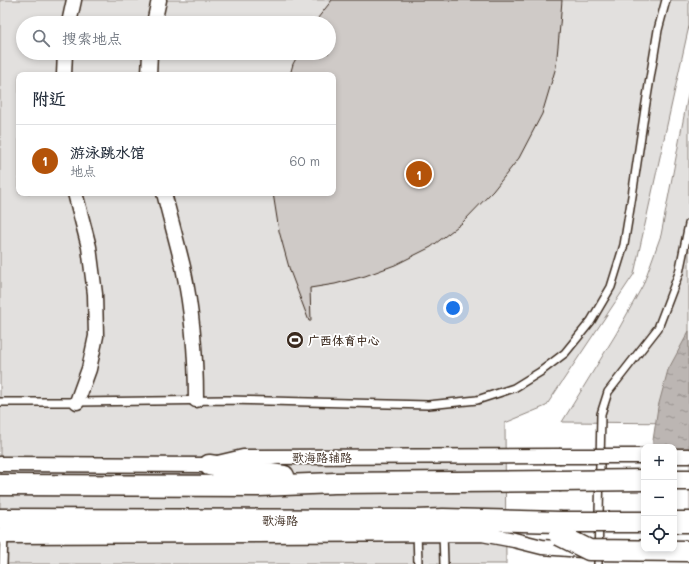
<!DOCTYPE html>
<html lang="zh">
<head>
<meta charset="utf-8">
<style>
	:root { --surface:#fff; --page:#f6f6f7; --text:#1f2937; --muted:#747a83; --line:#e0e1e3; --accent:#b45309 }
	body { margin:0; font-family:Mali,"LXGW WenKai TC",sans-serif; background:var(--page); color:var(--text) }
	.controls { position:absolute; right:12px; bottom:12px; display:grid; overflow:hidden; border-radius:8px; box-shadow:0 2px 6px #0003 }
	.controls button { width:36px; height:36px; display:grid; place-items:center; padding:0; border:0; border-bottom:1px solid var(--line); background:var(--surface); color:var(--text); font:20px sans-serif }
	.you { position:absolute; left:453px; top:308px; width:14px; height:14px; margin:-10px; border:3px solid #fff; border-radius:50%; background:#1a73e8; box-shadow:0 0 0 6px #1a73e833 }
	.badge { display:grid; place-items:center; width:26px; height:26px; border-radius:50%; background:var(--accent); color:#fff; font-size:13px; font-weight:700 }
	.pin { position:absolute; translate:-50% -50%; border:2px solid #fff; box-shadow:0 1px 4px #0006 }
	.list { margin:0; padding:0; list-style:none }
	h2 { display:flex; justify-content:space-between; align-items:center; height:52px; margin:0; padding:0 16px; font-size:17px }
	h2 small { font-size:13px; font-weight:400; color:var(--muted) }
	.list li { display:grid; grid-template-columns:26px 1fr auto; gap:12px; align-items:center; box-sizing:border-box; height:72px; padding:0 16px; border-top:1px solid var(--line) }
	.list b { display:block; font-size:15px; white-space:nowrap }
	.list p { margin:0; font-size:13px; white-space:nowrap; color:var(--muted) }
	.list em { font-size:13px; font-style:normal; color:var(--muted) }
	.icon { flex:none; width:22px; height:22px; fill:none; stroke:currentColor; stroke-width:2; stroke-linecap:round; stroke-linejoin:round }
	.map { position:relative; flex:none; width:689px; height:564px; overflow:hidden }
	.search { position:absolute; background:var(--surface); box-shadow:0 2px 6px #0003; left:16px; top:16px; width:320px; height:44px; display:flex; align-items:center; gap:10px; box-sizing:border-box; padding:0 14px; border-radius:22px; color:var(--muted); font-size:15px }
	.panel { position:absolute; background:var(--surface); box-shadow:0 2px 6px #0003; left:16px; top:72px; width:320px; height:124px; border-radius:8px }
	.map>svg:first-child { display:block }
	.park { fill:#e2e0de; stroke:#8e857e; fill-rule:evenodd }
	.water { fill:url(#water-ripples); stroke:#887e77 }
	.pier { fill:#fff }
	.building { fill:#cfcac7; stroke:#3b2a1e }
	.lines { fill:none; stroke-linecap:round; stroke-linejoin:round }
	.service-casing { stroke:#3b2a1e; stroke-width:10 }
	.minor-casing { stroke:#3b2a1e; stroke-width:17 }
	.secondary-casing { stroke:#3b2a1e; stroke-width:23 }
	.service { stroke:#fff; stroke-width:7 }
	.minor { stroke:#fff; stroke-width:14 }
	.secondary { stroke:#fff; stroke-width:20 }
	.minor-bridge-casing { stroke:#3b2a1e; stroke-width:17; stroke-linecap:butt }
	.secondary-bridge-casing { stroke:#3b2a1e; stroke-width:23; stroke-linecap:butt }
	.minor-bridge { stroke:#fff; stroke-width:14 }
	.secondary-bridge { stroke:#fff; stroke-width:20 }
	.labels { text-anchor:middle; dominant-baseline:central; stroke-width:3.5; stroke-linejoin:round; paint-order:stroke }
	.poi-label { font-size:12px; font-weight:bold; fill:#3b2a1e; stroke:#fff; text-anchor:start }
	.street-label { font-size:12px; fill:#3b2a1e; stroke:#fff }
</style>
</head>
<body>
<div class="map">
<svg width="689" height="564" viewBox="0 0 689 564">
	<defs>
		<pattern id="water-ripples" width="26" height="14" patternUnits="userSpaceOnUse"><rect width="26" height="14" fill="#bcb6b3"/><path d="M2 4q2-2 4 0t4 0M15 11q2-2 4 0t4 0" fill="none" stroke="#9a9491"/></pattern>
	</defs>
	<rect width="100%" height="100%" fill="#fff"/>
	<filter id="ink" filterUnits="userSpaceOnUse"><feTurbulence type="fractalNoise" baseFrequency=".025" numOctaves="2"/><feDisplacementMap in="SourceGraphic" scale="8" xChannelSelector="R" yChannelSelector="G"/><feConvolveMatrix kernelMatrix="1 2 1 2 8 2 1 2 1" color-interpolation-filters="sRGB"/></filter>
	<g filter="url(#ink)">
		<path class="park" d="M 0,0 L 689,0 L 689,26 L 634,274 L 546,406 L 505,423 L 506,564 L 0,564 ZM 23,23 L 329,23 L 329,53 L 23,53 ZM 19,75 L 333,75 L 333,193 L 19,193 Z
			M 689,90 L 689,423 L 562,422 L 616,334 L 643,285 L 661,235 Z"/>
		<path class="water" d="M 689,331 L 689,553 L 641,564 L 644,549 L 674,549 L 674,447 L 652,447 L 658,407 L 668,370 Z"/>
		<path class="pier" d="M 674,449 L 689,449 L 689,564 L 639,564 L 642,529 L 644,527 L 644,549 L 674,549 Z"/>
		<path class="building" d="M 332,0 L 562,0 L 560,25 L 556,67 L 542,114 L 519,158 L 493,191 L 462,223 L 431,247 L 395,265 L 365,276 L 335,284 L 310,288 L 311,321 L 309,321 L 290,271 L 279,231 L 273,193 L 333,193 L 333,75 L 290,75 L 293,64 L 299,53 L 329,53 L 329,23 L 314,23 Z"/>
		<g class="lines">
			<defs>
				<path id="service" d="M 0,402 L 77,402 L 227,400 L 428,405 L 477,400 L 514,388 L 540,372 L 565,353 L 591,321 L 611,287 L 624,245 L 632,196 L 645,109 L 658,30 L 666,0
					M 417,532 L 418,564
					M 443,532 L 444,564
					M 3,564 L 4,534
					M 598,564 L 601,414 L 608,392 L 658,328 L 679,273 L 689,224"/>
				<path id="minor" d="M 69,23 L 74,0
					M 154,23 L 159,0
					M 64,75 L 65,53
					M 149,75 L 150,53
					M 75,193 L 89,247 L 95,294 L 96,336 L 89,369 L 77,402
					M 164,193 C 170,217 177,242 183,267 C 192,310 196,356 196,400
					M 674,456 L 689,456
					M 0,464 L 209,465 L 243,457 L 559,456
					M 0,536 L 482,534 L 514,540 L 542,547 L 582,550"/>
				<path id="secondary" d="M 209,465 L 284,476
					M 674,480 L 689,480
					M 0,485 L 259,486 L 335,483 L 559,481
					M 0,519 L 417,520 L 443,519 L 559,522
					M 674,522 L 689,522"/>
			</defs>
			<use href="#service" class="service-casing"/>
			<use href="#minor" class="minor-casing"/>
			<use href="#secondary" class="secondary-casing"/>
			<use href="#service" class="service"/>
			<use href="#minor" class="minor"/>
			<use href="#secondary" class="secondary"/>
			<defs>
				<path id="minor-bridge" d="M 559,456 L 644,456"/>
				<path id="secondary-bridge" d="M 559,481 L 644,480
					M 559,522 L 644,522
					M 559,535 L 589,550 L 689,551"/>
			</defs>
			<use href="#minor-bridge" class="minor-bridge-casing"/>
			<use href="#secondary-bridge" class="secondary-bridge-casing"/>
			<use href="#minor-bridge" class="minor-bridge"/>
			<use href="#secondary-bridge" class="secondary-bridge"/>
		</g>
	</g>
	<defs>
		<symbol id="stadium-disc" viewBox="-11 -11 22 22"><circle r="9.5" fill="#3b2a1e" stroke="#fff"/><path d="M0-5a6.5 5 0 1 0 0 10a6.5 5 0 1 0 0-10ZM-3.5-1.8h7v3.6h-7Z" fill="#fff"/></symbol>
	</defs>
	<g fill-rule="evenodd">
		<use href="#stadium-disc" x="285" y="330" width="20" height="20"/>
	</g>
	<g class="labels">
		<g class="poi-label">
			<text x="308" y="340">广西体育中心</text>
		</g>
		<g class="street-label">
			<text x="322" y="457">歌海路辅路</text>
			<text x="280" y="520">歌海路</text>
		</g>
	</g>
</svg>
<div class="controls">
<button>+</button>
<button>−</button>
<button><svg class="icon" aria-label="locate" viewBox="0 0 24 24"><circle cx="12" cy="12" r="6"/><path d="M12 2v4M12 18v4M2 12h4M18 12h4"/></svg></button>
</div>
<div class="you"></div>
<div class="pin badge" style="left:419px;top:174px">1</div>
<div class="search"><svg class="icon" aria-label="search" viewBox="0 0 24 24"><circle cx="10" cy="10" r="6"/><path d="M15 15l6 6"/></svg>搜索地点</div>
<section class="panel">
<h2>附近<small></small></h2>
<ul class="list">
<li><span class="badge">1</span><div><b>游泳跳水馆</b><p>地点</p></div><em>60 m</em></li>
</ul>
</section>
</div>
</body>
</html>
